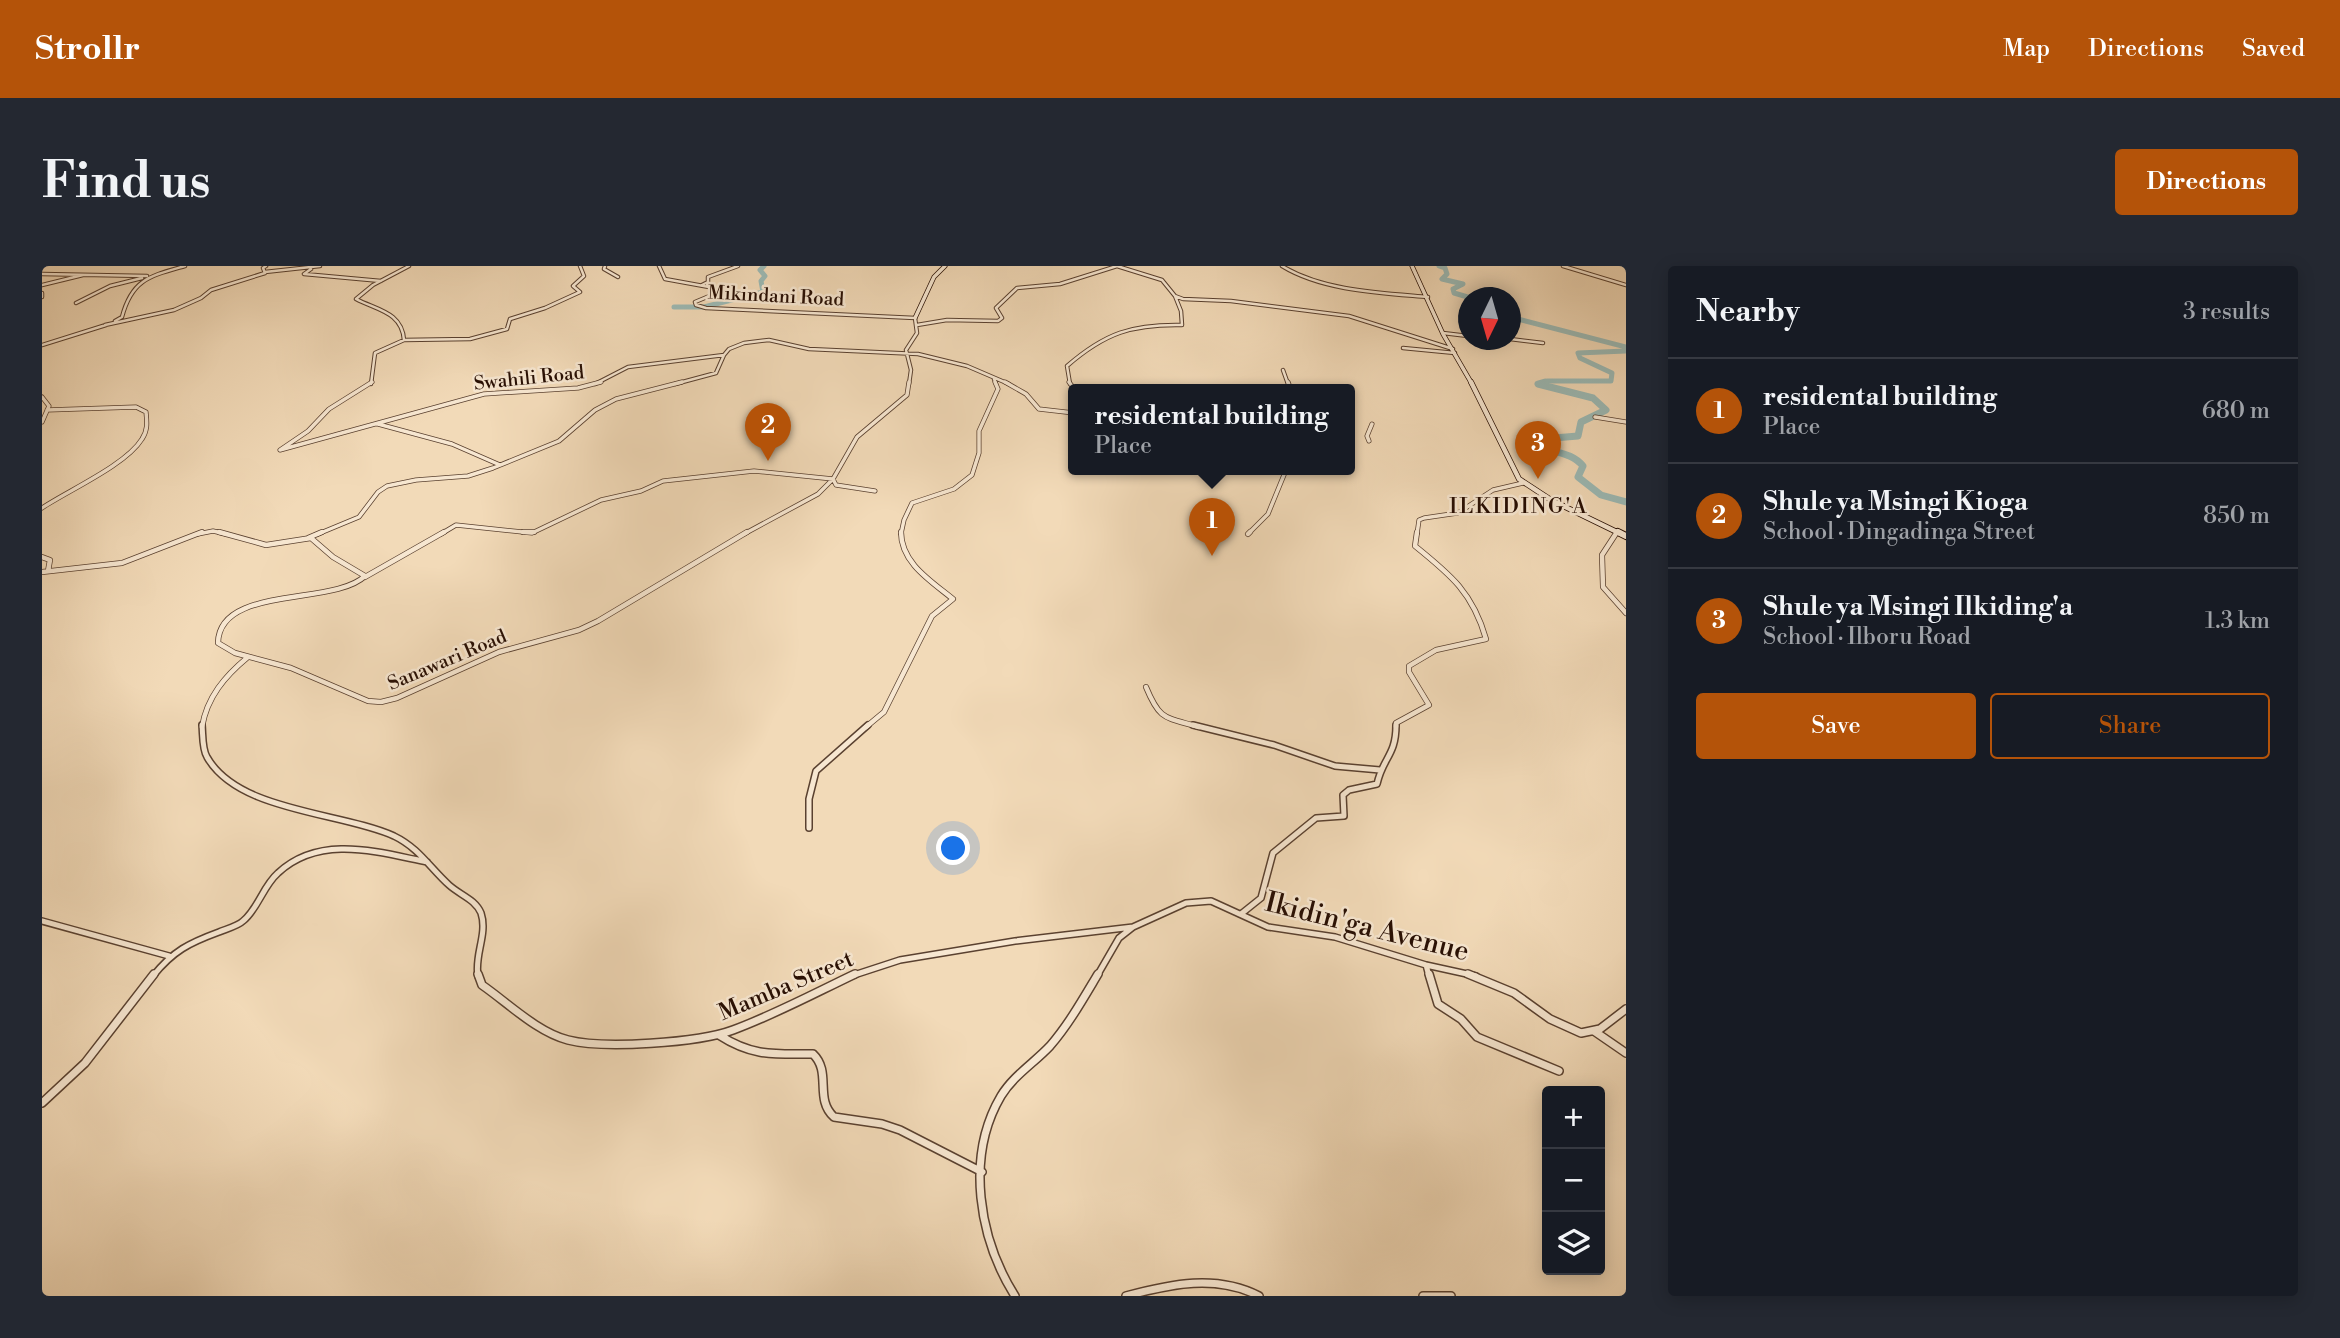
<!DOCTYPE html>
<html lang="en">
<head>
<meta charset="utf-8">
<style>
	:root { --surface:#171b24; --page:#242831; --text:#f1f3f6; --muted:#9ea1a6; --line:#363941; --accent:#b45309 }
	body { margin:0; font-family:"Libre Bodoni",serif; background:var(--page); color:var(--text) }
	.controls { position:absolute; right:21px; bottom:21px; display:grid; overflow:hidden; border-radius:7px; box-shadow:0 4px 18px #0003 }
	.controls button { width:63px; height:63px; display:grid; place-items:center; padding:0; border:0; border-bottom:2px solid var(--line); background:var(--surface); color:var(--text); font:35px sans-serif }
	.compass { position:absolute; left:1416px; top:21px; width:63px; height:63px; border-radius:50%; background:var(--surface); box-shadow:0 4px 18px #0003; rotate:185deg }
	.you { position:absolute; left:912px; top:583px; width:24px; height:24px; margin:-18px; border:5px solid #fff; border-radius:50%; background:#1a73e8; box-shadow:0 0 0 10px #1a73e833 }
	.badge { display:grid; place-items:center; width:46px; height:46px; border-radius:50%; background:var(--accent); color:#fff; font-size:23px; font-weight:700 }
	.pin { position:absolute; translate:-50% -58px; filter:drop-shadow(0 2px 4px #0008) }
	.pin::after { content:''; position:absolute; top:37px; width:24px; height:21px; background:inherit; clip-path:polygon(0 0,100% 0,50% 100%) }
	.popup { position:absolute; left:1026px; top:118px; width:287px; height:91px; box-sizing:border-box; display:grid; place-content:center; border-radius:7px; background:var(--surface); filter:drop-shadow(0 2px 5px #0005); font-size:23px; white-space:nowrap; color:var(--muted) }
	.popup b { font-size:26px; color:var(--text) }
	.popup::after { content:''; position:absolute; left:50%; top:100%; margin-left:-14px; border:14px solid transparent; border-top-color:var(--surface) }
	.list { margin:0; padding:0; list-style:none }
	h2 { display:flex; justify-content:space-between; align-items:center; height:91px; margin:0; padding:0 28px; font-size:30px }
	h2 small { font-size:23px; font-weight:400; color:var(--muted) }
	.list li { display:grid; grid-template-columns:46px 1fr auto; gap:21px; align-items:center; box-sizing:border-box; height:105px; padding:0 28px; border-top:2px solid var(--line) }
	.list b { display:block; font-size:26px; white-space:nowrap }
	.list p { margin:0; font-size:23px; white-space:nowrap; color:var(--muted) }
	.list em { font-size:23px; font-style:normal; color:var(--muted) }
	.actions { display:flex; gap:14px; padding:21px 28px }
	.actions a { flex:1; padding:16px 0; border:2px solid var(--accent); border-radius:7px; text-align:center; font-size:24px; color:var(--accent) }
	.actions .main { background:var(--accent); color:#fff }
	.icon { flex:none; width:38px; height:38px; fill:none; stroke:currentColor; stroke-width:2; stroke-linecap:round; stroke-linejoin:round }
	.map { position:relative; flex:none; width:1584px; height:1030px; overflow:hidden; border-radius:7px }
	header { display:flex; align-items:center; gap:42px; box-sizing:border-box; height:98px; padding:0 35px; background:var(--accent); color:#fff }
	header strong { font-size:33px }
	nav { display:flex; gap:38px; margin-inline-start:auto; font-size:24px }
	.intro { display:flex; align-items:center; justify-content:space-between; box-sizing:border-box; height:168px; padding:0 42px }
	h1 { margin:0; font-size:49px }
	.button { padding:18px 32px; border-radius:7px; background:var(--accent); color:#fff; font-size:24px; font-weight:700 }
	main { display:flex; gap:42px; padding:0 42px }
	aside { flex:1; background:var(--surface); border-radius:7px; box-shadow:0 4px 18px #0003 }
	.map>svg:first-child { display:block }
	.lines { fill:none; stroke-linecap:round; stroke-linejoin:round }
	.river-far1 { stroke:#9cbab5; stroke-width:5 }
	.river { stroke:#9cbab5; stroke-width:7 }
	.street-far4-casing { stroke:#5a4130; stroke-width:4.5 }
	.street-far3-casing { stroke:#5a4130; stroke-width:5 }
	.street-far2-casing { stroke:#5a4130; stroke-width:6 }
	.street-far1-casing { stroke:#5a4130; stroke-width:8 }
	.street-casing { stroke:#5a4130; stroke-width:10 }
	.secondary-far2-casing { stroke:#270e03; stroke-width:5 }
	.secondary-far1-casing { stroke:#270e03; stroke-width:6 }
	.secondary-casing { stroke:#270e03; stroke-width:8 }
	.street-far4 { stroke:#f7e7d1; stroke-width:2.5 }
	.street-far3 { stroke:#f7e7d1; stroke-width:3.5 }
	.street-far2 { stroke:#f7e7d1; stroke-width:4.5 }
	.street-far1 { stroke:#f7e7d1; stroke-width:5 }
	.street { stroke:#f7e7d1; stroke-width:7 }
	.secondary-far2 { stroke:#f7e7d1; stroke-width:3.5 }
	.secondary-far1 { stroke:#f7e7d1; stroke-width:4.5 }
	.secondary { stroke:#f7e7d1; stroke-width:6 }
	.labels { text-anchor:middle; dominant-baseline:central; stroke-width:5; stroke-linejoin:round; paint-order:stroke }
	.far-street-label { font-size:19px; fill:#270e03; stroke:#f7e7d1 }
	.far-quarter-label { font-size:21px; letter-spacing:2px; fill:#270e03; stroke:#f7e7d1 }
	.street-label { font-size:23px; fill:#270e03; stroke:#f7e7d1 }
	.near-street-label { font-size:28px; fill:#270e03; stroke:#f7e7d1 }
</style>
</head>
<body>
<header>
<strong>Strollr</strong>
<nav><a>Map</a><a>Directions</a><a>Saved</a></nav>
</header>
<div class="intro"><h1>Find us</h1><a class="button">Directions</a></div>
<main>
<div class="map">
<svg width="1584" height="1030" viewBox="0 0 1584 1030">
	<rect width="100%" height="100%" fill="#f2dab8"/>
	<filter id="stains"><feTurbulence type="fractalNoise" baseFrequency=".00286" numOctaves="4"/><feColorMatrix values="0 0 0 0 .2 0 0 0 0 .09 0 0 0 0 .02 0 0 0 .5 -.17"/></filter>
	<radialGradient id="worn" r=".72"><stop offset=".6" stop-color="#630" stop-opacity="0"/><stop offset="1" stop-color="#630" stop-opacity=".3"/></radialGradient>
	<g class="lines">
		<path class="river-far1" d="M 1397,0 L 1403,2 L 1405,8 L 1400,13 L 1421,18 L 1411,23 L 1412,27 L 1429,32
			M 632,41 L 662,41 L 721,26 L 719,15 L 723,10 L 718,4 L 722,0
			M 1468,51 L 1584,81
			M 1497,118 L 1505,115 L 1569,115 L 1570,107 L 1538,92 L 1536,87 L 1584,85"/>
		<path class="river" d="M 1503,116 L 1496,118 L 1551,132 L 1564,144 L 1539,156 L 1536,170 L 1488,174 C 1504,188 1527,183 1541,200 L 1536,211 L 1559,229 L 1584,236"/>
		<defs>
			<path id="street-far4" d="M 563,0 L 562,3 L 576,11
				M 617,0 L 623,13 L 667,21 L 677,26 L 653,36 L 654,39 L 664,42 L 873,52 L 875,67 L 864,84 L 869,104 L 867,118
				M 1075,0 L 1120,14 L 1133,30 L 1141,33 L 1189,35 L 1307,50 L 1411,83
				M 1240,0 C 1281,25 1339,27 1386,31
				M 1521,0 L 1584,19
				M 269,3 L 262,8 L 339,15
				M 223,6 L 278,0
				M 0,8 L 105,10
				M 0,19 L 41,9
				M 660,19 L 666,16 L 666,11 L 696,0
				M 0,27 L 0,31
				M 34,37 L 68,20 L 100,12
				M 73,55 L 80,51 C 90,13 108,10 143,0
				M 63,59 L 132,44 L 159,32 L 169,24 L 223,7 L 221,2 L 224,0
				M 875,59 L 905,54 L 956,55 L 960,52 L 954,42 L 975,22 L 1018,18 L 1075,0
				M 1401,67 L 1426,70
				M 1468,73 L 1501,77
				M 362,74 L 428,73 L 465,63 L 468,53 L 503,42 L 538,26 L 531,20 L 542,10 L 538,0
				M 0,79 L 64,59
				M 1361,82 L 1413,87
				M 1241,104 L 1246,118
				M 952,113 L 954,118
				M 329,118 L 333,87 L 362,74 C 360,46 335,44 314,33 L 331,19 L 367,0
				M 553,118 L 586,101 L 682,89 L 687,83 L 702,77 L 727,74 L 767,83 L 876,88 L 925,100 L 967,118
				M 633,118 L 674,107 L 682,89
				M 1028,118 L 1025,100 C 1063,67 1090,58 1140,59 L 1139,45 L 1133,30"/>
			<path id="street-far3" d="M 330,116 L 287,143 L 266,165 L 238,184 L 442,128 L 536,122 L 559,116
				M 963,116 L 984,128 L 997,143 L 1032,147
				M 1027,116 L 1033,124
				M 1246,116 L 1249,124
				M 0,131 L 7,140 L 0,156
				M 1553,151 L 1584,156
				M 336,158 L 410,178 L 458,199
				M 1327,175 L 1325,170 L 1330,158
				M 0,242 C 27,224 84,199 100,173 C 106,164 105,156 104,146 L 94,141 L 5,144
				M 156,268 L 171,265 L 184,268
				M 276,268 L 317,251 L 336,226 L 345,220 L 374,214 L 426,210 L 451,202 L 517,175 L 553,144 L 574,133 L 640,116
				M 399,268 L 414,259 L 490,267 L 559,234 L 599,225 L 621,215 L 712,205 L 791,213 L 794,219 L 833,225
				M 702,268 L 776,228 L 791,213 L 815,171 L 865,129 L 867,116
				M 859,268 L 862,254 L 870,237 L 912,223 L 930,209 L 937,187 L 937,165 L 956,123 L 953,116
				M 1206,268 L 1226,248 L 1244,204
				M 1375,268 L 1377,254 L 1382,252 L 1416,247 L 1451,224 L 1481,217"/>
			<path id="street-far2" d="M 177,266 L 224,279 L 269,272 L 291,291 L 323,310 C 292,340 177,319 176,377 L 193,387 L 249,402 L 326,435 L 339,436 L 355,432 L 457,386 L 537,364 L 556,355 L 705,266
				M 481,266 L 492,266
				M 1575,266 L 1560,289 L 1561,321 L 1584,347
				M 1206,268 L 1208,266
				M 266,272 L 280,266
				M 0,291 L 8,294 L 6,305
				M 0,306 L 80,297 L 160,266
				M 323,311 L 402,266
				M 1104,421 C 1118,455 1123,451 1157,461
				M 160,461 C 165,431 183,410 206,391
				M 824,461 L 842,446 L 890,350 L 911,333 C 889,315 859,297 859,266
				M 1354,461 L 1354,457 L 1387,439 L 1367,406 L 1367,400 L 1394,384 L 1444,373 C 1431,327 1409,309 1373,280 L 1375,266"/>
			<path id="street-far1" d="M 160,459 C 161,469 160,483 165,491 C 196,546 299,546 352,570 C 377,582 388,602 407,619 C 418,629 433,633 439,647 C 446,668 432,689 436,710
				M 1151,459 L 1232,479 L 1293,500 L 1338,504
				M 767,562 L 767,533 L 774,505 L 826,459
				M 1199,648 L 1219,632 L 1231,587 L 1274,552 L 1302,550 L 1301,529 L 1307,524 L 1335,518 C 1341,491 1354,490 1354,459
				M 0,655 L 127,690
				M 1384,699 L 1387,710
				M 111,710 C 131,685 147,677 177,666 C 184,663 196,660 201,655 C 216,643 221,620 236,607 C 278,568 335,586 385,596
				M 809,710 L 858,694 L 973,675 L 1091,661
				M 1055,710 L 1077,672 L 1091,661 L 1144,637 L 1169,635 L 1226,661 L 1293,671 L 1384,699 L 1434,710"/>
			<path id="street" d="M 436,708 L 440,719 C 466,737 495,766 526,774 C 561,783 656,777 691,764 C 732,749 773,727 813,708
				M 1387,708 L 1396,738 L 1419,753 L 1435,771 L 1517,805
				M 1426,708 L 1472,727 L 1508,753 L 1539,767 L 1558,763 L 1584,743
				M 1552,765 L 1584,787
				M 677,769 C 711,791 733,788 771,788 C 790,806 772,833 792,851 L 840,858 L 858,864 L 940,906
				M 0,837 L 43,797 L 112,708
				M 973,1030 C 937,973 923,891 959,830 C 971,810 992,797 1008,780 C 1027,758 1041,733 1056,708
				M 1084,1030 C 1129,1018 1174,1008 1217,1030
				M 1381,1030 L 1409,1030"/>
			<path id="secondary-far2" d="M 1370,0 L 1401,68 L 1430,118
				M 873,52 L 892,11 L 903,0"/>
			<path id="secondary-far1" d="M 1429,116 L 1477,213 L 1509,234 L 1579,268"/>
			<path id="secondary" d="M 1576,266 L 1584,270"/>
		</defs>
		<use href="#street-far4" class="street-far4-casing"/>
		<use href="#street-far3" class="street-far3-casing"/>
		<use href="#street-far2" class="street-far2-casing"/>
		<use href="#street-far1" class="street-far1-casing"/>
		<use href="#street" class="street-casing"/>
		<use href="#secondary-far2" class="secondary-far2-casing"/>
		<use href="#secondary-far1" class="secondary-far1-casing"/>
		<use href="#secondary" class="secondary-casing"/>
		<use href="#street-far4" class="street-far4"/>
		<use href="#street-far3" class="street-far3"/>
		<use href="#street-far2" class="street-far2"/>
		<use href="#street-far1" class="street-far1"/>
		<use href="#street" class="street"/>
		<use href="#secondary-far2" class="secondary-far2"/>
		<use href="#secondary-far1" class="secondary-far1"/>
		<use href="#secondary" class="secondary"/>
	</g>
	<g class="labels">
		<g class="far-street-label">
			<text transform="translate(734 30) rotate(3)">Mikindani Road</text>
			<text transform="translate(487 112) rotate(-6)">Swahili Road</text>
			<text transform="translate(405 394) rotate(-23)">Sanawari Road</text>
		</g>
		<g class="far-quarter-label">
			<text x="1477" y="241">ILKIDING'A</text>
		</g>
		<g class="street-label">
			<text transform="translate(744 720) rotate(-23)">Mamba Street</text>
		</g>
		<g class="near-street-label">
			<text transform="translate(1325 661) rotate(14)">Ikidin'ga Avenue</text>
		</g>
	</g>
	<rect width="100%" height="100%" filter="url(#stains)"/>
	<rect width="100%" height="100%" fill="url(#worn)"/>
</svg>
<div class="controls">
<button>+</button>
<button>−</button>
<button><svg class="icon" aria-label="layers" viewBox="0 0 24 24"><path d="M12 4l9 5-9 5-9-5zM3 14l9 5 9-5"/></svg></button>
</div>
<svg class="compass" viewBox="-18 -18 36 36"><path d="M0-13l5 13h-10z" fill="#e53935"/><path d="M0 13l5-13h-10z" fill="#9ea1a6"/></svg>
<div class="you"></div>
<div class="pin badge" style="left:1170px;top:290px">1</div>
<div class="popup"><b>residental building</b>Place</div>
<div class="pin badge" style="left:726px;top:195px">2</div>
<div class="pin badge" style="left:1496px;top:213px">3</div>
</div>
<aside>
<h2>Nearby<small>3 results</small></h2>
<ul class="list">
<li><span class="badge">1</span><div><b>residental building</b><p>Place</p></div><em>680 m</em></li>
<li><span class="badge">2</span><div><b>Shule ya Msingi Kioga</b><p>School · Dingadinga Street</p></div><em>850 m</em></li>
<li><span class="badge">3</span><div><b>Shule ya Msingi Ilkiding'a</b><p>School · Ilboru Road</p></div><em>1.3 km</em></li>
</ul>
<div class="actions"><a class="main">Save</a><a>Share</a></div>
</aside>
</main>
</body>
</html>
